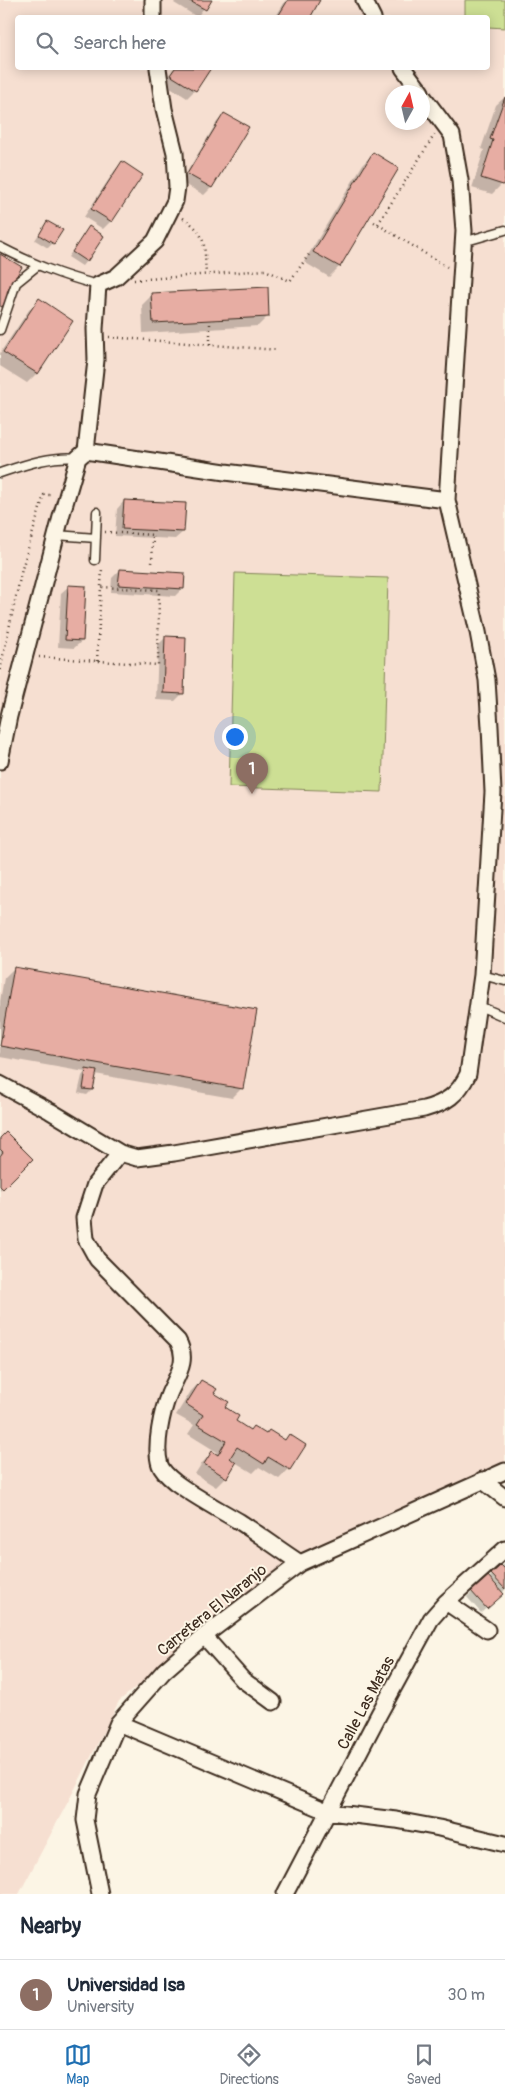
<!DOCTYPE html>
<html lang="en">
<head>
<meta charset="utf-8">
<style>
	:root { --surface:#fff; --page:#f6f6f7; --text:#1f2937; --muted:#747a83; --line:#e0e1e3; --accent:#1f6fb2 }
	body { margin:0; font-family:Pangolin,sans-serif; background:var(--page); color:var(--text) }
	.compass { position:absolute; left:385px; top:85px; width:45px; height:45px; border-radius:50%; background:var(--surface); box-shadow:0 2px 12px #0003; rotate:8deg }
	.you { position:absolute; left:234px; top:736px; width:18px; height:18px; margin:-12px; border:4px solid #fff; border-radius:50%; background:#1a73e8; box-shadow:0 0 0 8px #1a73e833 }
	.badge { display:grid; place-items:center; width:32px; height:32px; border-radius:50%; background:var(--accent); color:#fff; font-size:16px; font-weight:700 }
	.pin { position:absolute; translate:-50% -41px; filter:drop-shadow(0 1px 2px #0008) }
	.pin::after { content:''; position:absolute; top:26px; width:18px; height:15px; background:inherit; clip-path:polygon(0 0,100% 0,50% 100%) }
	.list { margin:0; padding:0; list-style:none }
	h2 { display:flex; justify-content:space-between; align-items:center; height:65px; margin:0; padding:0 20px; font-size:21px }
	h2 small { font-size:16px; font-weight:400; color:var(--muted) }
	.list li { display:grid; grid-template-columns:32px 1fr auto; gap:15px; align-items:center; box-sizing:border-box; height:70px; padding:0 20px; border-top:1px solid var(--line) }
	.list b { display:block; font-size:19px; white-space:nowrap }
	.list p { margin:0; font-size:16px; white-space:nowrap; color:var(--muted) }
	.list em { font-size:16px; font-style:normal; color:var(--muted) }
	.icon { flex:none; width:28px; height:28px; fill:none; stroke:currentColor; stroke-width:2; stroke-linecap:round; stroke-linejoin:round }
	.map { position:relative; flex:none; width:505px; height:1894px; overflow:hidden }
	.search { position:absolute; background:var(--surface); box-shadow:0 2px 12px #0003; left:15px; right:15px; top:15px; height:55px; display:flex; align-items:center; gap:12px; box-sizing:border-box; padding:0 18px; border-radius:5px; color:var(--muted); font-size:19px }
	.sheet { height:135px; background:var(--surface) }
	nav { display:flex; justify-content:space-around; align-items:center; box-sizing:border-box; height:70px; border-top:1px solid var(--line); background:var(--surface); font-size:14px; color:var(--muted) }
	nav a { display:grid; justify-items:center; gap:2px }
	nav .on { color:var(--accent) }
	.map>svg:first-child { display:block }
	.built { fill:#f6dfd1; fill-rule:evenodd }
	.green { fill:#cddf94; stroke:#848459 }
	.shadow { fill:#0003 }
	.building { fill:#e7ada3; stroke:#3b2a1e }
	.lines { fill:none; stroke-linecap:round; stroke-linejoin:round }
	.service-casing { stroke:#3b2a1e; stroke-width:11 }
	.minor-casing { stroke:#3b2a1e; stroke-width:19 }
	.path { stroke:#3b2a1e; stroke-width:2.5; stroke-dasharray:1 4; stroke-linecap:butt }
	.service { stroke:#fcf5e5; stroke-width:8 }
	.minor { stroke:#fcf5e5; stroke-width:15 }
	.labels { text-anchor:middle; dominant-baseline:central; stroke-width:4; stroke-linejoin:round; paint-order:stroke }
	.street-label { font-size:16px; fill:#3b2a1e; stroke:#fcf5e5 }
</style>
</head>
<body>
<div class="map">
<svg width="505" height="1894" viewBox="0 0 505 1894">
	<rect width="100%" height="100%" fill="#fcf5e5"/>
	<filter id="ink" filterUnits="userSpaceOnUse"><feTurbulence type="fractalNoise" baseFrequency=".02" numOctaves="2"/><feDisplacementMap in="SourceGraphic" scale="10" xChannelSelector="R" yChannelSelector="G"/><feConvolveMatrix kernelMatrix="1 2 1 2 8 2 1 2 1" color-interpolation-filters="sRGB"/></filter>
	<g filter="url(#ink)">
		<path class="built" d="M 0,0 L 505,0 L 505,1465 L 300,1553 L 119,1701 L 79,1781 L 19,1894 L 0,1894 ZM 18,18 L 488,18 L 488,68 L 18,68 ZM 392,92 L 422,92 L 422,122 L 392,122 Z"/>
		<path class="green" d="M 465,0 L 505,0 L 505,28 L 488,27 L 488,18 L 465,17 Z
			M 235,573 L 388,578 L 382,792 L 229,787 Z"/>
		<path class="shadow" d="M 176,0 L 210,0 L 197,17 L 174,3 Z
			M 286,0 L 319,0 L 308,18 L 275,18 Z
			M 174,68 L 209,68 L 195,90 L 187,98 L 164,83 Z
			M 505,97 L 505,174 L 502,184 L 492,194 L 472,188 L 484,150 L 481,149 L 496,105 Z
			M 224,114 L 247,128 L 211,188 L 204,195 L 181,182 L 217,122 Z
			M 373,154 L 398,169 L 339,267 L 329,277 L 304,262 L 363,164 Z
			M 122,163 L 141,175 L 111,221 L 103,229 L 84,217 L 115,170 Z
			M 47,222 L 53,243 L 48,248 L 35,240 Z
			M 89,228 L 86,261 L 82,266 L 68,257 Z
			M 152,295 L 268,316 L 258,326 L 143,333 L 142,305 Z
			M 39,300 L 71,321 L 37,373 L 27,383 L 0,366 L 0,353 L 29,310 Z
			M 124,501 L 183,532 L 175,539 L 115,536 L 117,509 Z
			M 120,570 L 183,588 L 175,596 L 111,592 L 112,578 Z
			M 69,586 L 82,641 L 74,648 L 58,647 L 61,593 Z
			M 166,637 L 183,693 L 175,701 L 156,700 L 158,645 Z
			M 14,968 L 242,1088 L 232,1098 L 95,1074 L 92,1090 L 87,1095 L 78,1093 L 82,1076 L 85,1072 L 0,1057 L 0,1001 L 4,978 Z
			M 0,1140 L 31,1159 L 0,1190 Z
			M 201,1381 L 235,1421 L 250,1431 L 284,1441 L 289,1436 L 289,1469 L 279,1479 L 259,1467 L 253,1473 L 235,1462 L 226,1477 L 216,1487 L 195,1474 L 202,1463 L 212,1453 L 215,1455 L 217,1452 L 188,1434 L 194,1425 L 176,1415 L 191,1391 Z
			M 505,1564 L 505,1590 L 481,1613 L 467,1597 Z"/>
		<path class="building" d="M 188,0 L 212,0 L 206,10 Z
			M 288,0 L 320,0 L 310,18 L 277,18 Z
			M 175,68 L 211,68 L 196,91 L 170,75 Z
			M 505,97 L 505,179 L 503,185 L 481,178 L 493,140 L 490,139 Z
			M 224,113 L 249,127 L 212,188 L 187,174 Z
			M 373,152 L 399,168 L 340,267 L 313,252 Z
			M 122,161 L 143,175 L 112,222 L 91,209 Z
			M 47,221 L 63,230 L 54,244 L 39,235 Z
			M 89,226 L 104,236 L 87,262 L 72,252 Z
			M 0,254 L 22,267 L 7,292 L 10,294 L 2,307 L 0,306 Z
			M 268,287 L 269,317 L 153,323 L 151,293 Z
			M 39,298 L 73,321 L 38,374 L 3,352 Z
			M 124,500 L 186,503 L 184,532 L 122,529 Z
			M 120,569 L 185,573 L 184,589 L 118,585 Z
			M 68,585 L 86,586 L 83,641 L 65,640 Z
			M 165,636 L 186,637 L 184,694 L 163,693 Z
			M 14,967 L 257,1010 L 243,1089 L 0,1046 Z
			M 86,1069 L 97,1071 L 93,1090 L 83,1089 Z
			M 6,1132 L 33,1159 L 3,1189 L 0,1186 L 0,1156 L 3,1152 L 0,1149 L 0,1138 Z
			M 201,1380 L 217,1389 L 214,1393 L 229,1402 L 225,1407 L 239,1416 L 236,1421 L 250,1430 L 253,1426 L 266,1434 L 269,1430 L 285,1440 L 289,1434 L 306,1445 L 290,1470 L 268,1457 L 264,1464 L 237,1447 L 230,1458 L 236,1463 L 227,1478 L 204,1464 L 212,1451 L 218,1455 L 226,1441 L 197,1424 L 203,1415 L 186,1404 Z
			M 501,1565 L 505,1569 L 505,1589 L 491,1574 Z
			M 488,1576 L 504,1594 L 487,1609 L 471,1591 Z"/>
		<g class="lines">
			<defs>
				<path id="service" d="M 463,242 L 505,230
					M 0,247 C 35,265 60,275 98,285
					M 0,330 L 16,283 L 37,266
					M 0,473 C 24,465 52,455 78,458
					M 56,535 L 96,538
					M 95,560 L 97,512
					M 482,975 L 505,981
					M 479,1006 L 505,1017"/>
				<path id="minor" d="M 364,0 L 373,18
					M 153,18 L 153,0
					M 403,68 L 421,92
					M 86,451 L 225,472 L 447,500
					M 0,761 L 9,716 L 61,517 L 78,458 L 86,451 L 96,360 L 95,329 L 98,285 L 116,277 L 155,241 L 175,201 L 177,187 L 175,153 L 164,109 L 158,68
					M 0,1084 L 50,1111 L 120,1153 L 95,1184 L 84,1218 L 86,1239 L 97,1259 L 178,1341 C 189,1361 177,1375 169,1394 C 162,1411 154,1447 160,1465 C 162,1471 170,1478 175,1482 C 195,1497 218,1509 240,1522 C 260,1535 280,1550 300,1563
					M 120,1153 L 137,1158 L 174,1153 L 424,1109 C 446,1103 458,1095 468,1074 L 482,975 L 493,792 L 490,727 L 487,680 L 478,632 L 447,500 L 464,231 L 460,180 L 452,135 L 422,95
					M 482,1480 L 505,1498
					M 446,1602 L 487,1630
					M 204,1636 L 243,1680 L 273,1702
					M 118,1723 L 329,1812 L 396,1820 L 439,1828 L 505,1844
					M 100,1894 L 85,1820 L 88,1794 L 118,1723 L 164,1671 L 204,1636 L 300,1563 L 505,1471
					M 285,1894 L 379,1714 L 431,1619 L 446,1602 L 505,1549"/>
			</defs>
			<use href="#service" class="service-casing"/>
			<use href="#minor" class="minor-casing"/>
			<path class="path" d="M 183,218 C 208,234 204,247 206,274
				M 374,222 L 447,267
				M 378,224 L 435,134
				M 134,280 L 265,270 L 290,281 L 310,253
				M 109,337 L 278,350
				M 210,345 L 210,324
				M 105,532 L 153,535 L 152,565
				M 39,657 L 158,665 L 159,590 L 101,587
				M 97,661 L 102,568
				M 0,670 L 22,569 L 44,495 L 53,495"/>
			<use href="#service" class="service"/>
			<use href="#minor" class="minor"/>
		</g>
	</g>
	<g class="labels">
		<g class="street-label">
			<text transform="translate(212 1610) rotate(-39)">Carretera El Naranjo</text>
			<text transform="translate(366 1703) rotate(-62)">Calle Las Matas</text>
		</g>
	</g>
</svg>
<svg class="compass" viewBox="-18 -18 36 36"><path d="M0-13l5 13h-10z" fill="#e53935"/><path d="M0 13l5-13h-10z" fill="#747a83"/></svg>
<div class="you"></div>
<div class="pin badge" style="left:252px;top:794px;background:#8d6e63">1</div>
<div class="search"><svg class="icon" aria-label="search" viewBox="0 0 24 24"><circle cx="10" cy="10" r="6"/><path d="M15 15l6 6"/></svg>Search here</div>
</div>
<section class="sheet">
<h2>Nearby<small></small></h2>
<ul class="list">
<li><span class="badge" style="background:#8d6e63">1</span><div><b>Universidad Isa</b><p>University</p></div><em>30 m</em></li>
</ul>
</section>
<nav>
<a class="on"><svg class="icon" aria-label="map" viewBox="0 0 24 24"><path d="M3 6l6-2 6 2 6-2v14l-6 2-6-2-6 2zM9 4v14M15 6v14"/></svg>Map</a>
<a><svg class="icon" aria-label="directions" viewBox="0 0 24 24"><path d="M12 3l9 9-9 9-9-9zM9 14v-3h6M13 9l2 2-2 2"/></svg>Directions</a>
<a><svg class="icon" aria-label="saved" viewBox="0 0 24 24"><path d="M7 4h10v16l-5-4-5 4z"/></svg>Saved</a>
</nav>
</body>
</html>
